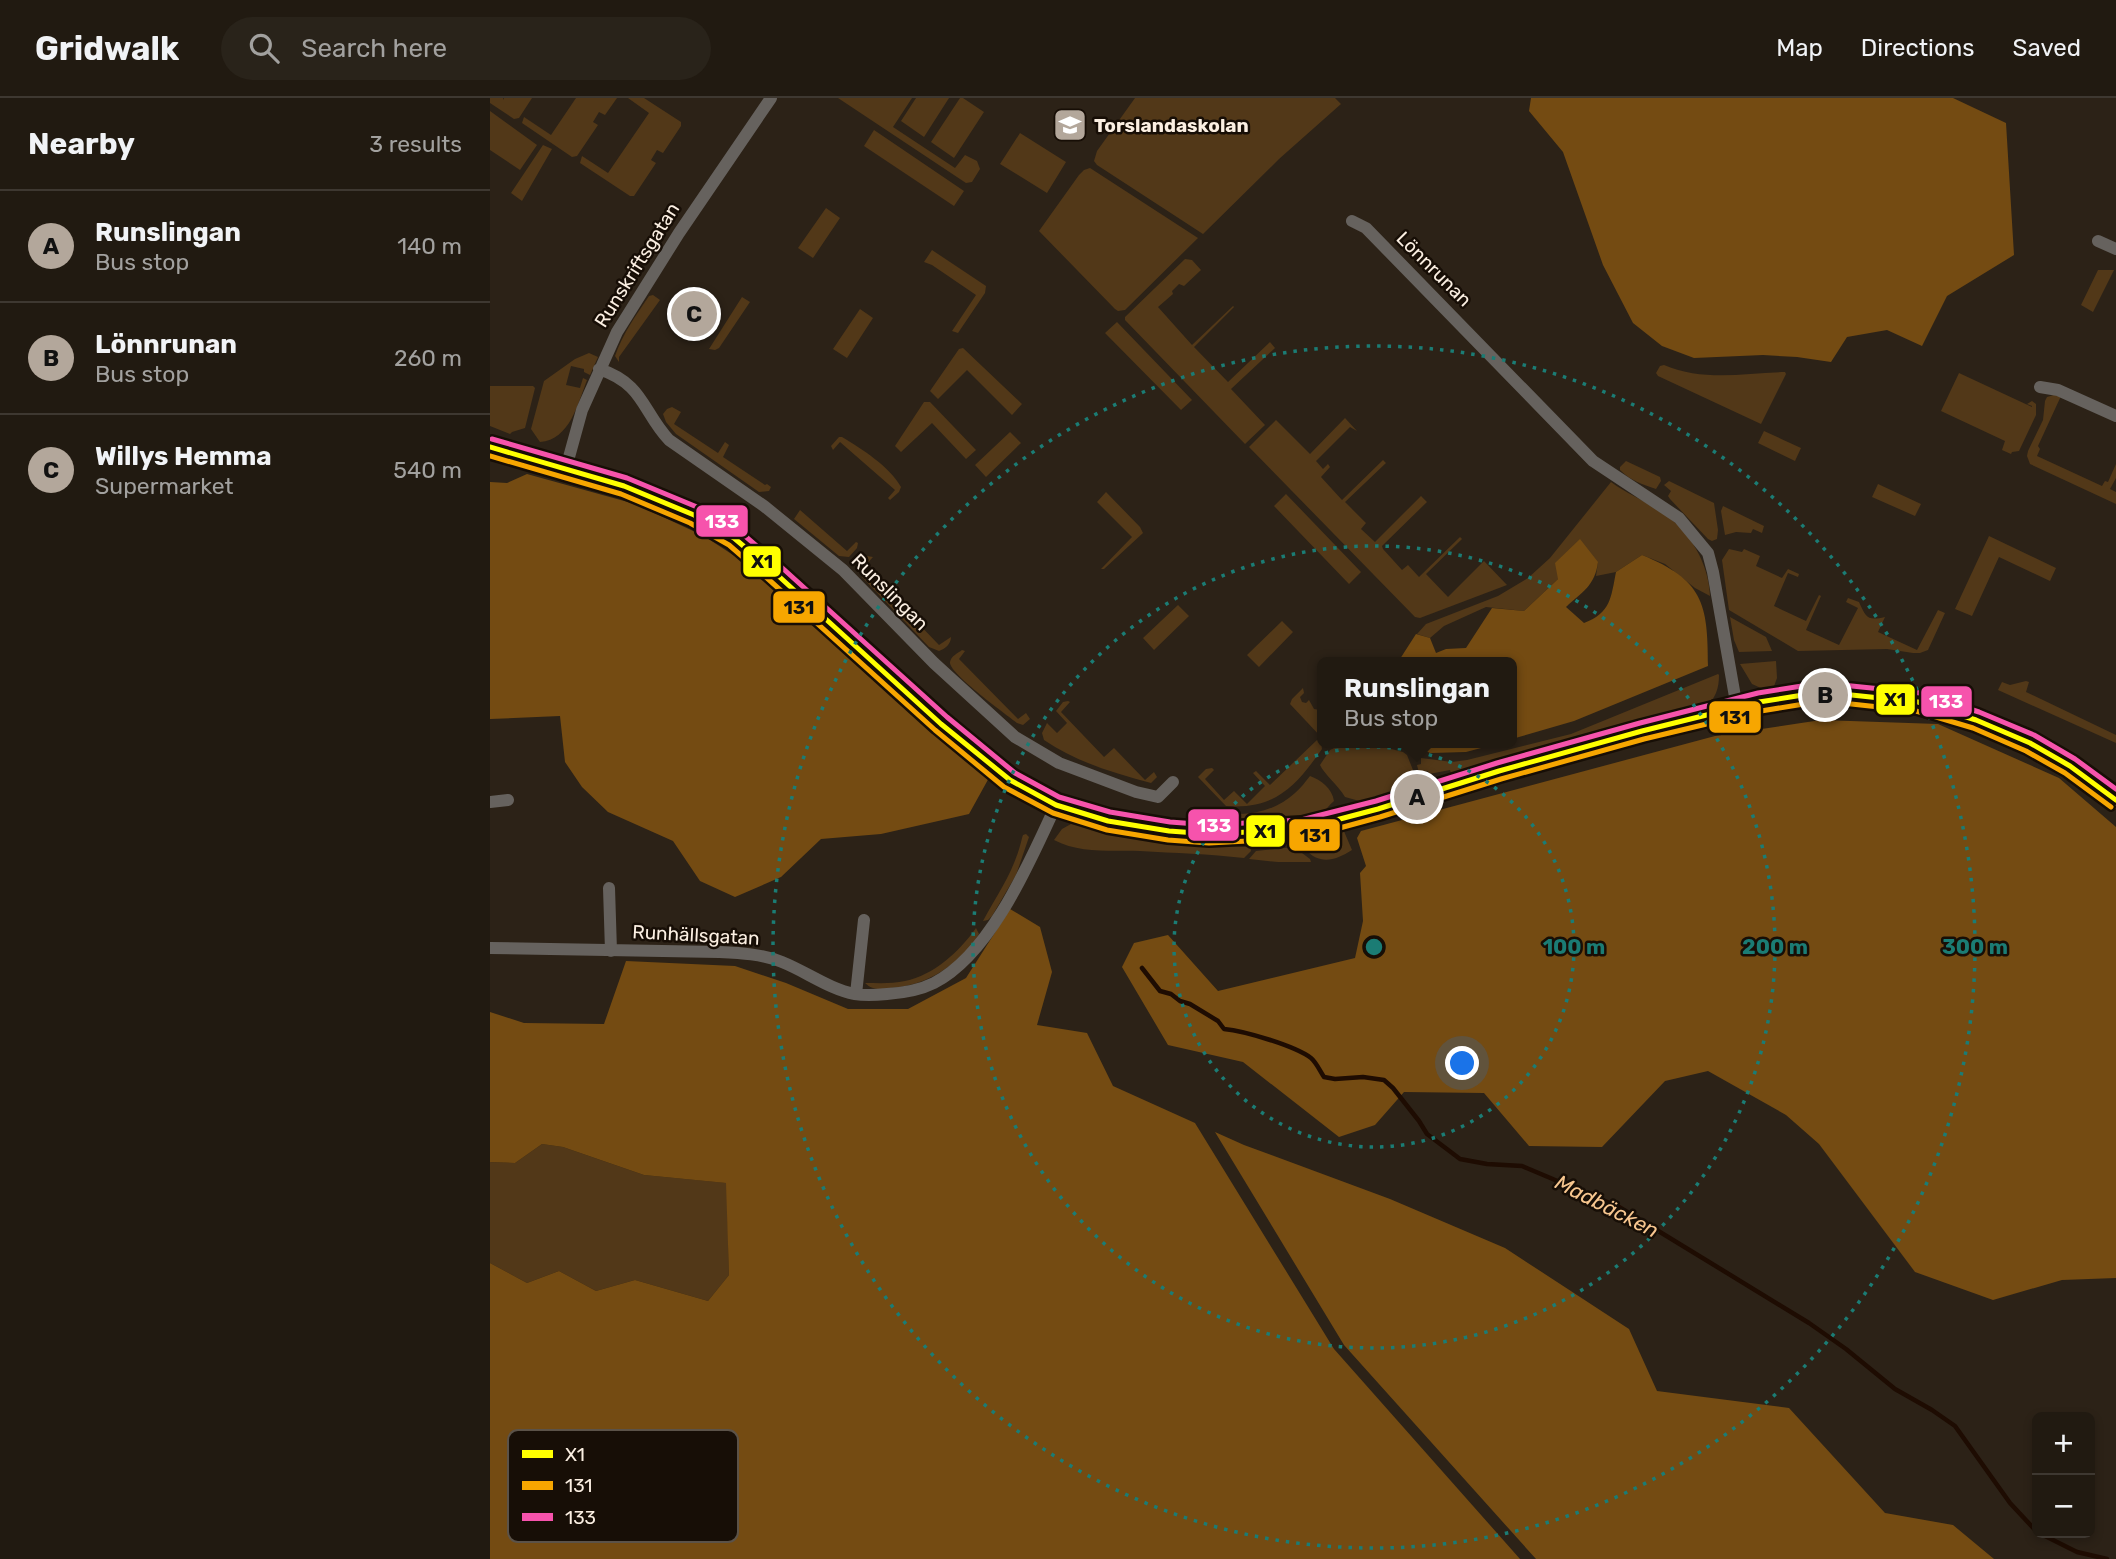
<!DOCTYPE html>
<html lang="en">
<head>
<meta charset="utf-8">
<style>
	:root { --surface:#211a11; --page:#29231a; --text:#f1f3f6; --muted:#a2a19f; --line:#3e3831; --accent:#b3a79b }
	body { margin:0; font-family:Rubik,sans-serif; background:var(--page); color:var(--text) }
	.controls { position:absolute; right:21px; bottom:21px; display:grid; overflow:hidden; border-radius:10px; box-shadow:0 4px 10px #0003 }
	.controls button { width:63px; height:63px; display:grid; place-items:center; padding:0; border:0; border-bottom:2px solid var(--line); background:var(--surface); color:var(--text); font:35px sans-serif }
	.you { position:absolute; left:973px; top:966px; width:24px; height:24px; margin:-18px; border:5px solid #fff; border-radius:50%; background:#1a73e8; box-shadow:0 0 0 10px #1a73e833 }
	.badge { display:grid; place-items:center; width:46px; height:46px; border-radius:50%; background:var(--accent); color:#111; font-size:23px; font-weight:700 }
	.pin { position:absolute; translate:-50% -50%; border:4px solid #fff; box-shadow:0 2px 7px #0006 }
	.popup { position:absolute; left:827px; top:559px; width:200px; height:91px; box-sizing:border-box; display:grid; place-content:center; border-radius:10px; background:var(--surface); filter:drop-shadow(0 2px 5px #0005); font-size:23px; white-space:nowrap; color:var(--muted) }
	.popup b { font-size:26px; color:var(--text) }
	.popup::after { content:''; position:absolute; left:50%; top:100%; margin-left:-14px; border:14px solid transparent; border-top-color:var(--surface) }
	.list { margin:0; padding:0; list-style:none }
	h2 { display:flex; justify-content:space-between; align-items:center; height:91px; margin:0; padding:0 28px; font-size:30px }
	h2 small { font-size:23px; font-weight:400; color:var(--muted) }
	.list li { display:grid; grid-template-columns:46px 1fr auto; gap:21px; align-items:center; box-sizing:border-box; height:112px; padding:0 28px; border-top:2px solid var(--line) }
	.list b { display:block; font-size:26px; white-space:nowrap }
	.list p { margin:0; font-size:23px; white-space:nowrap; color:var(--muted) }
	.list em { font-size:23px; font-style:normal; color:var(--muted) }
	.icon { flex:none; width:38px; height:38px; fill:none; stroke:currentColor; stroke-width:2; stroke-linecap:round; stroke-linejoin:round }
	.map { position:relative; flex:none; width:1626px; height:1461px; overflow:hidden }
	header { display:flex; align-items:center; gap:42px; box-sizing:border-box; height:98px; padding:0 35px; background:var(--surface); border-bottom:2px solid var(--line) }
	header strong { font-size:33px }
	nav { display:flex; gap:38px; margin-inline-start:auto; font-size:24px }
	.search { width:490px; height:63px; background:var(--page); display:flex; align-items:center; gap:18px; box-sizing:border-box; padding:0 24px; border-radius:38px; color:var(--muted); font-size:26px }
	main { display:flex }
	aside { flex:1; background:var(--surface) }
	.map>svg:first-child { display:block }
	.green { fill:#523818 }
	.forest { fill:#744b12 }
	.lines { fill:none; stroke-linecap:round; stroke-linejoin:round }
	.stream { stroke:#1e0c02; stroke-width:4.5 }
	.street { stroke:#66625e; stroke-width:12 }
	.secondary { stroke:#605953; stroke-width:18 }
	.bus-1-casing { stroke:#170e06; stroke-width:10 }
	.bus-2-casing { stroke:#170e06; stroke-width:10 }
	.bus-3-casing { stroke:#170e06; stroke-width:10 }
	.bus-1 { stroke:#ff0; stroke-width:5 }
	.bus-2 { stroke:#f7a600; stroke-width:5 }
	.bus-3 { stroke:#f653ac; stroke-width:5 }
	.ring { fill:none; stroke:#1b7c74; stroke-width:3.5; stroke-dasharray:3.5 7 }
	.labels { text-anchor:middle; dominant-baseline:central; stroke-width:5; stroke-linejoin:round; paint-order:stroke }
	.poi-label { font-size:19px; font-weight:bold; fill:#fbefe2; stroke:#170e06; text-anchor:start }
	.street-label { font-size:19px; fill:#fbefe2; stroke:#170e06 }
	.water-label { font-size:21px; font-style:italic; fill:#f7c68f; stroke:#170e06 }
	.key { fill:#170e06; stroke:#5b5248; stroke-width:2 }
	.key-label { font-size:19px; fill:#fbefe2 }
	.centre { fill:#1b7c74; stroke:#170e06; stroke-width:3.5 }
	.ring-label { font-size:21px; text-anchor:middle; font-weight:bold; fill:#1b7c74; stroke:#170e06; stroke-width:5; stroke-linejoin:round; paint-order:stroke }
	.line-badge { stroke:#170e06; stroke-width:2.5 }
	.badge-label { font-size:19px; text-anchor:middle; font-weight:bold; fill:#fff }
	.pale-badge-label { font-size:19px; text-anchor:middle; font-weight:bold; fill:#111 }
</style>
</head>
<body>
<header>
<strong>Gridwalk</strong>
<div class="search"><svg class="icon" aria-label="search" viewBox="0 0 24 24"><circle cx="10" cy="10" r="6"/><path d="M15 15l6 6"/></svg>Search here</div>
<nav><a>Map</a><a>Directions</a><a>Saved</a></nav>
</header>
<main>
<aside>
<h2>Nearby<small>3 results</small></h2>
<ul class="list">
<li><span class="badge">A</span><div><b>Runslingan</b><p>Bus stop</p></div><em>140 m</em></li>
<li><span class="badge">B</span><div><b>Lönnrunan</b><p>Bus stop</p></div><em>260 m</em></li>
<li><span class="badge">C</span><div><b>Willys Hemma</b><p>Supermarket</p></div><em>540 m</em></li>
</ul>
</aside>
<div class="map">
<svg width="1626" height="1461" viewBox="0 0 1626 1461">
	<rect width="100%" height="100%" fill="#2c2217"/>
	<path class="green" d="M 0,0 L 13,0 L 13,2 L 14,0 L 42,0 L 29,20 L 24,21 L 0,5 Z
		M 86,0 L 127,0 L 115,17 L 109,14 L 103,24 L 108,27 L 87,58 L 82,59 L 32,25 L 34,19 L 61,37 Z
		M 138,0 L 154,0 L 191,24 L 191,28 L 173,55 L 167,52 L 161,62 L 166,65 L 144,98 L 140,98 L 90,65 L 92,58 L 118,75 L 159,15 Z
		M 348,0 L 422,0 L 403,29 L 465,70 L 475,57 L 487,63 L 490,71 L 482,84 L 476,85 Z
		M 426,0 L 459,0 L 434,39 L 411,23 Z
		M 470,0 L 473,0 L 494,14 L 464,60 L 441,44 Z
		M 645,0 L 845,0 L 851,6 L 789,61 L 713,136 L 607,67 L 604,63 L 607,53 Z
		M 0,13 L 47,47 L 30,72 L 0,52 Z
		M 384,32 L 474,93 L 464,108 L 374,48 Z
		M 530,35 L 576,64 L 557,95 L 510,66 Z
		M 53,47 L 62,51 L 32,103 L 21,95 Z
		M 600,70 L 708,140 L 635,212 L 628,213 L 625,211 L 549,133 L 589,77 L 594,72 Z
		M 336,110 L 350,120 L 323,160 L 308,150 Z
		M 442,152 L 496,188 L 495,195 L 468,235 L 462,233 L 486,197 L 442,167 L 434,164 Z
		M 695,161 L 702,162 L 711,172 L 694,188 L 689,186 L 682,193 L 683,196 L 668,209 L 702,247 L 743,208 L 744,209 L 704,249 L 738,284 L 780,244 L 785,250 L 741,291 L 775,327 L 755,346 L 635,222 L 635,219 Z
		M 1608,172 L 1624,172 L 1603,214 L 1591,207 Z
		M 163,197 L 170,202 L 129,259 L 129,264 L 125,258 C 132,237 146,217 159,198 Z
		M 252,199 L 260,204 L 229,250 L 225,252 L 219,251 Z
		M 370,211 L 383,220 L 357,260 L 343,251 Z
		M 627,224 L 702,302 L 691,312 L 615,235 Z
		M 473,250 L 532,306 L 522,317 L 477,272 L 448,301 L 440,293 L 469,251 Z
		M 99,255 L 108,259 L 100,277 L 94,274 L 94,271 L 81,268 L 76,287 L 90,290 L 93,280 L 97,282 C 88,305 80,342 50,344 L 41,331 L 54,283 L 85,261 Z
		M 1174,267 C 1214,284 1254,275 1295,274 L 1296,276 L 1271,326 L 1168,278 L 1166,275 L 1170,268 Z
		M 1469,275 L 1542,309 L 1542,308 L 1537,306 L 1542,303 L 1546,306 L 1546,317 L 1529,353 L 1522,354 L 1521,356 L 1512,352 L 1515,343 L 1451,313 Z
		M 0,288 L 43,288 L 45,290 L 35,330 L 22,334 L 20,336 L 0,328 Z
		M 1564,297 L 1571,298 L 1548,348 L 1550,351 L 1547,358 L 1612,388 L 1615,383 L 1618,384 L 1626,366 L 1626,380 L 1620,391 L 1626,394 L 1626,406 L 1540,366 L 1537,358 L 1538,353 L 1553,322 L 1555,303 L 1557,299 Z
		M 434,304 L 440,304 L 486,352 L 476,361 L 442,325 L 411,354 L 405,348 Z
		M 182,309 L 191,314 L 184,326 L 228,355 L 235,344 L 239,347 L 233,359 L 275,387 L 277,386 L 281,389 L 279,393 L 269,394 L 186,336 L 176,324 L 173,316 L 177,311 Z
		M 855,320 L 867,333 L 860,329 L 826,363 L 833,371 L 838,366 L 840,369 L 831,379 L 852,402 L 893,362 L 896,365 L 855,404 L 876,425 L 871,431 L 885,444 L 931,398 L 937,404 L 892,448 L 893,451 L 912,472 L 918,467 L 929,479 L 970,439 L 972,441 L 936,476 L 958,499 L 994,463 L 1017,487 L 930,520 L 925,519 L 759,349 L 786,322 L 820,356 Z
		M 1274,333 L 1311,350 L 1305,363 L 1268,345 Z
		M 520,334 L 531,345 L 496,379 L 485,367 Z
		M 349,339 L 352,339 C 372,351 399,368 411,389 L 409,394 L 400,402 L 398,400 L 405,392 L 350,344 L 343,352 L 341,348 Z
		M 1136,363 L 1170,379 L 1171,383 L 1166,391 C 1152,386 1141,383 1130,372 L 1130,369 Z
		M 1179,383 L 1224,405 L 1228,432 L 1227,441 L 1222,443 L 1218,441 L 1180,401 L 1178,398 L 1181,393 L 1174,387 Z
		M 1121,384 C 1137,396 1156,403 1173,415 C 1200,433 1219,466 1220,498 L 1205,490 L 1175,466 L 1152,457 L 1126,474 L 1106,478 L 1108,464 L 1068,481 L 1034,513 L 996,509 L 954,528 L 940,540 L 927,536 L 936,526 L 1008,498 L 1038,480 L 1060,460 Z
		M 1388,386 L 1431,406 L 1425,418 L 1382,399 Z
		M 616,394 L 650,429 L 653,435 L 614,471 L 611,471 L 642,439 L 607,404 Z
		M 796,396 L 871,474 L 859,486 L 784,408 Z
		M 1233,408 L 1274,428 L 1272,435 L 1263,431 L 1261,435 L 1246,434 L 1235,437 L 1231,413 Z
		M 310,412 L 357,453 L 366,444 L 368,445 L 367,450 L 359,459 L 349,458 L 304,421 Z
		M 1499,438 L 1566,470 L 1560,483 L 1509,459 L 1482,518 L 1465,511 Z
		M 1239,451 L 1252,454 L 1254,451 L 1270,458 L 1266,468 L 1292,480 L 1298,471 L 1309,476 L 1308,479 L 1298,475 L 1284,508 L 1316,523 L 1329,497 L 1331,498 L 1316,532 L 1349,547 L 1368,510 L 1356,504 L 1358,500 L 1369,504 C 1376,520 1378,523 1395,519 L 1388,534 L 1427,552 L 1448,512 L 1455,515 L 1438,552 L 1430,555 L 1423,555 L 1397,551 L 1308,553 L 1239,512 L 1232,462 Z
		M 377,458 L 383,459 L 374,469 L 449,547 L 461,539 C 461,546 455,551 449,553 L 439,549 L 372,479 L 369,469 Z
		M 688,507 L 699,518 L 664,552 L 653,540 Z
		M 1240,519 L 1276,539 L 1282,553 L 1249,554 L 1244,542 Z
		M 792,523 L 803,534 L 769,569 L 757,557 Z
		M 472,552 L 475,553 L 469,561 L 528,621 L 536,615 L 540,621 L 533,627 L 527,625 C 517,617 458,575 460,564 C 461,558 468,555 472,552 Z
		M 1286,563 L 1287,580 L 1283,591 L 1273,591 L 1262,586 L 1250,566 Z
		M 1228,576 L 1229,577 C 1229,590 1226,601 1214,610 L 1004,668 L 961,676 L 960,672 L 939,676 L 938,673 L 929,675 L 927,667 L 931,666 L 931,660 L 962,664 L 977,662 L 1081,636 Z
		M 1536,583 L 1539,584 L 1536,594 L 1626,637 L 1626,645 L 1508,592 L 1512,584 L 1520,587 Z
		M 813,590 L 814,595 L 810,599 L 812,604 L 816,605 L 819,602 L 824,611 L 830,612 L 832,615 L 832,640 L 800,606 L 802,601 Z
		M 578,603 L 580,604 L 571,614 L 614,659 L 624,650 L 655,682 L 664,674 L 667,679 L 661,685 C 624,675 586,664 554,642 L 552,635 L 557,625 L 567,635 L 577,625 L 566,613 L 573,604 Z
		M 827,642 L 831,645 L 832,651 C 806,688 785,712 736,708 L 708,679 L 716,671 L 722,670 L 724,672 L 715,681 L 734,702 L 744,693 L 757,706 L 775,688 L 763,675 L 766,673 L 780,687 Z
		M 855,645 L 878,645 L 913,654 L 917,657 L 925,677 L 915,682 L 912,687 L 913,690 L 873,704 L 855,699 C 848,687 834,676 830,667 L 840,652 Z
		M 820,678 C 831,682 842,690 844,703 C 840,706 836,712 832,715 C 815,726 739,726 716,725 L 720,711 C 749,721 782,716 805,695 C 811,690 815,684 820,678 Z
		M 581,726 L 594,727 L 666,744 L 760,749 L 761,753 L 754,760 C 719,756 685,755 650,753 C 622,752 590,756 564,742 L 572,731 Z
		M 853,731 L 862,752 C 845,763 829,767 815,751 L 815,744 Z
		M 536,736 L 539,739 L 526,777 L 502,818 L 498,822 L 493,823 C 508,795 525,772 532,740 L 533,737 Z
		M 804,749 L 820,761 L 821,764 L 788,764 L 759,761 L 766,753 Z
		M 486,830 L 489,836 C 471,866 436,888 401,890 C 391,891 383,893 375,885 C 388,885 402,886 415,883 C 444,877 469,854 486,830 Z
		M 52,1046 L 73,1049 L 154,1077 L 237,1085 L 239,1177 L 218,1203 L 145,1182 L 106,1193 L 69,1173 L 37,1185 L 0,1165 L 0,1064 L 25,1065 Z"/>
	<path class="forest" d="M 1041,0 L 1463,0 L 1516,25 L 1524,157 L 1457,198 L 1432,248 L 1397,232 L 1357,239 L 1341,264 L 1307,259 L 1273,257 L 1204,260 L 1172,248 L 1143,225 L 1113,167 L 1073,54 L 1039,13 Z
		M 37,376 L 145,406 L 214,438 L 263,470 L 346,539 L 500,678 L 479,716 L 391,736 L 331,741 L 291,779 L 245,799 L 210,783 L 183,743 L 118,714 L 92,689 L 75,664 L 70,618 L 0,621 L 0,384 L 17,385 Z
		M 1090,441 L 1108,464 C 1105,488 1092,494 1076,509 L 1094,525 C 1121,515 1121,499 1126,474 L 1152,457 C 1213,482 1218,505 1218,568 L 1084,623 L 1022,641 L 1021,564 L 908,564 L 926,536 L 940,540 L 946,555 L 956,551 L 976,550 L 1002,510 L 1034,513 L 1068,481 L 1065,465 Z
		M 1331,622 L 1448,626 L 1569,680 L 1626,729 L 1626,1180 L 1572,1182 L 1503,1202 L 1425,1174 L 1329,1046 L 1296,1017 L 1218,973 L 1175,983 L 1112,1049 L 1039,1048 L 994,995 L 914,994 L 885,1027 L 849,1039 L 753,964 L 678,947 L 632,869 L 644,845 L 678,837 L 728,893 L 865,860 L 873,823 L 870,775 L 876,768 L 867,740 L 871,733 L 1225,638 Z
		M 921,645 L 1010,645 L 976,654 L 940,655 Z
		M 520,811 L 550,829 L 562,874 L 547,927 L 597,935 L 623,988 L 705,1025 L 844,1251 L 1030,1461 L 0,1461 L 0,1165 L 37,1185 L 69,1173 L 106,1193 L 145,1182 L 218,1203 L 239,1177 L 236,1085 L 154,1077 L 73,1049 L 52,1046 L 25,1065 L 0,1064 L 0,914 L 34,925 L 114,926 L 136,863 L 245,868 L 296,885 L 358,911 L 418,911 L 476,880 Z
		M 725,1034 L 754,1047 L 900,1101 L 1015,1150 L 1139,1231 L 1167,1293 L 1299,1310 L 1395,1415 L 1463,1427 L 1504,1461 L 1046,1461 L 854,1247 Z"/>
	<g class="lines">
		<path class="stream" d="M 652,870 L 670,893 L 681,896 L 690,903 L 700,906 L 728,923 L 734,931 C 755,933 805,948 821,960 C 826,964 830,973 834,979 L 845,981 L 873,979 L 894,982 L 903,990 L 929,1023 L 937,1036 L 970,1061 L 997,1066 L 1032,1068 L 1129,1109 L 1319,1225 L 1356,1251 L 1405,1291 L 1442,1312 L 1465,1328 L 1520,1405 L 1547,1434
			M 1549,1435 L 1587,1454 L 1617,1461"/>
		<path class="street" d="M 862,123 L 876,130 L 1103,363 L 1189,420 L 1218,455 L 1223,474 L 1247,610
			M 1608,143 L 1626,151
			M 109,271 C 154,286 152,313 179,342 L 274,408 L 353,472 L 444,565 L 525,639 L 569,665 L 646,694 L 668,699 L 683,684
			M 1550,289 L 1568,292 L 1626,318
			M 76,370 L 92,312 L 127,234 L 189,135 L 281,0
			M 0,704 L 18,702
			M 119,790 L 121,853
			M 0,850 L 229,854 C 250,855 272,856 292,864 C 317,874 339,891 365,896 C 376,898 387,897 397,896 C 413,895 430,892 444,885 C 501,856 540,763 566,707
			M 366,896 L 374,822"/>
		<path class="secondary" d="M 0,349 L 134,388 L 204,417 L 244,440 L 283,473 L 451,626 L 520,682 L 566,707 L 618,723 L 679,733 L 720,736 L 812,731 L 888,711 L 1009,673 L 1152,633 L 1269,604 L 1313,597 L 1352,596 L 1428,604 L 1486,622 L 1540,645 L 1580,668 L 1626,702"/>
		<defs>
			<path id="bus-1" d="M 0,349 L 134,388 L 204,417 L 244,440 L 283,473 L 451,626 L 520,682 L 566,707 L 618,723 L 679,733 L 720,736 L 812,731 L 888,711 L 1009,673 L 1152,633 L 1269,604 L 1313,597 L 1352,596 L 1428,604 L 1486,622 L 1540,645 L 1580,668 L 1626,702"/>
			<path id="bus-2" d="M 0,358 L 131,396 L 200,425 L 239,447 L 277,480 L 445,632 L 514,689 L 563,715 L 617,732 L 678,742 L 719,745 L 813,740 L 890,719 L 1011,681 L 1154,641 L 1271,613 L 1314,606 L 1352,605 L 1426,613 L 1483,630 L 1536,653 L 1575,675 L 1621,709"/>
			<path id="bus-3" d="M 2,341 L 137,380 L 207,409 L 248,432 L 289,467 L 457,619 L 525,675 L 569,699 L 620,714 L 680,724 L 720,727 L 811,722 L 886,703 L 1007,665 L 1150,625 L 1268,595 L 1312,588 L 1352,587 L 1430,595 L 1489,614 L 1544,637 L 1585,661 L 1626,691"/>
		</defs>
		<use href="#bus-1" class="bus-1-casing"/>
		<use href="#bus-2" class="bus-2-casing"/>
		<use href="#bus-3" class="bus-3-casing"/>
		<use href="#bus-1" class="bus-1"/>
		<use href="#bus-2" class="bus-2"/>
		<use href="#bus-3" class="bus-3"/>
	</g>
	<g class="ring">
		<circle cx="884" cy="849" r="200"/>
		<circle cx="884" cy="849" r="401"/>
		<circle cx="884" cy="849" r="601"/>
	</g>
	<defs>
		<symbol id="school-square" viewBox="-11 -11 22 22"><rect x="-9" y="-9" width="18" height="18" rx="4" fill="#b3a79b" stroke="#170e06"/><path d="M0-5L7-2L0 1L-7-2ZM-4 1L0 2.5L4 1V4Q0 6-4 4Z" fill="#fff"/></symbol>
	</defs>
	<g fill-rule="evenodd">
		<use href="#school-square" x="561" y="8" width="38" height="38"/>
	</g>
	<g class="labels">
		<g class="poi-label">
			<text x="604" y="27">Torslandaskolan</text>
		</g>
		<g class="street-label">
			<text transform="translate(147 167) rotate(-58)">Runskriftsgatan</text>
			<text transform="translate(944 171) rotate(45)">Lönnrunan</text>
			<text transform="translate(400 494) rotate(45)">Runslingan</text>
			<text transform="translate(206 837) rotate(3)">Runhällsgatan</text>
		</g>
		<g class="water-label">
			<text transform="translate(1117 1108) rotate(27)">Madbäcken</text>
		</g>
	</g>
	<rect x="18" y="1332" width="230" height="112" rx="10" class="key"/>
	<rect x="32" y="1352" width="31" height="8" fill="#ff0"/>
	<rect x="32" y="1383" width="31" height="9" fill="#f7a600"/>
	<rect x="32" y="1415" width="31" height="8" fill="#f653ac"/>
	<g class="key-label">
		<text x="75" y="1363">X1</text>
		<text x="75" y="1394">131</text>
		<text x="75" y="1426">133</text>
	</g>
	<circle cx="884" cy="849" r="10" class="centre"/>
	<g class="ring-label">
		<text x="1084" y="856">100 m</text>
		<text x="1285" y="856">200 m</text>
		<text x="1485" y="856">300 m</text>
	</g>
	<g class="line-badge">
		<rect x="205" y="406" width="54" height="34" rx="7" fill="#f653ac"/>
		<rect x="252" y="447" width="40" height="33" rx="7" fill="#ff0"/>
		<rect x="282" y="492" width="54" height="34" rx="7" fill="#f7a600"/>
		<rect x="1385" y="585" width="41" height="33" rx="7" fill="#ff0"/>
		<rect x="1430" y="587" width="53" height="33" rx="7" fill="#f653ac"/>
		<rect x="1218" y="602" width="54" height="34" rx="7" fill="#f7a600"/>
		<rect x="697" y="710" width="53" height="34" rx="7" fill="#f653ac"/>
		<rect x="755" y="716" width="41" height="34" rx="7" fill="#ff0"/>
		<rect x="798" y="720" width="53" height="34" rx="7" fill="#f7a600"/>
	</g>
	<g class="badge-label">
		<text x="232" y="430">133</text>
		<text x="1456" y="610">133</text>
		<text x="724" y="734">133</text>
	</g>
	<g class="pale-badge-label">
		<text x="272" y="470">X1</text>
		<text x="309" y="516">131</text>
		<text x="1405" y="608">X1</text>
		<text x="1245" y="626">131</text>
		<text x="775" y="740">X1</text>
		<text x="825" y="744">131</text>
	</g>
</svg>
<div class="controls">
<button>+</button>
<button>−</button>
</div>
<div class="you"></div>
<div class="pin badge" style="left:927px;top:699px">A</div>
<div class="popup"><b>Runslingan</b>Bus stop</div>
<div class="pin badge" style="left:1335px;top:597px">B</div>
<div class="pin badge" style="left:204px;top:216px">C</div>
</div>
</main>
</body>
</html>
